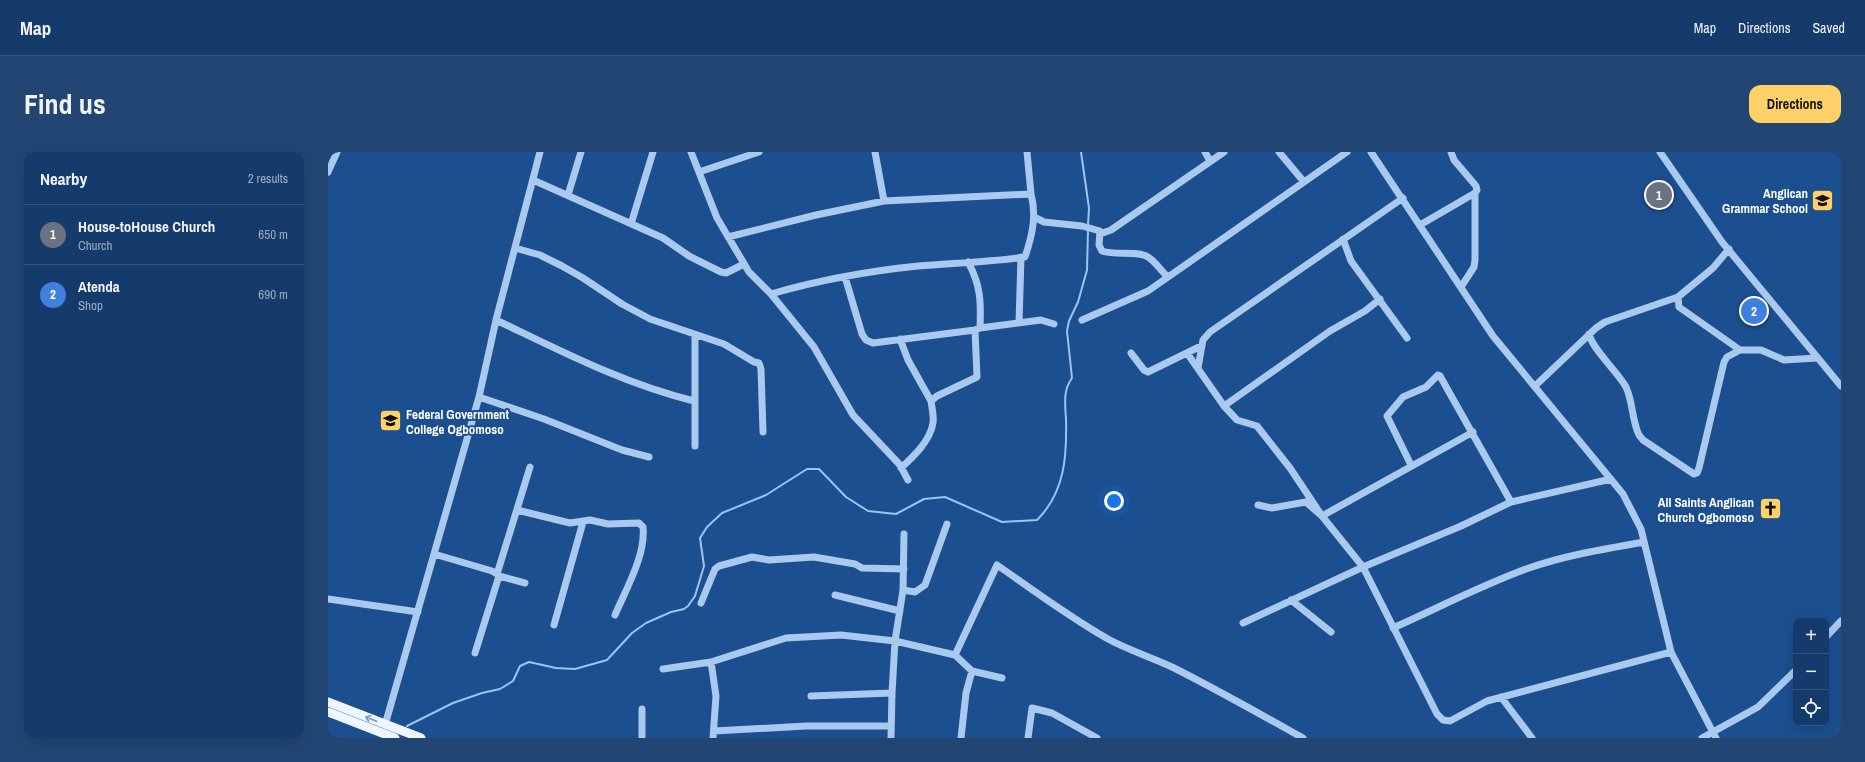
<!DOCTYPE html>
<html lang="en">
<head>
<meta charset="utf-8">
<style>
	:root { --surface:#143b6b; --page:#214673; --text:#f1f3f6; --muted:#9dadc1; --line:#33557e; --accent:#ffd166 }
	body { margin:0; font-family:"Archivo Narrow",sans-serif; background:var(--page); color:var(--text) }
	.controls { position:absolute; right:12px; bottom:12px; display:grid; overflow:hidden; border-radius:8px; box-shadow:0 4px 16px #0002 }
	.controls button { width:36px; height:36px; display:grid; place-items:center; padding:0; border:0; border-bottom:1px solid var(--line); background:var(--surface); color:var(--text); font:20px sans-serif }
	.you { position:absolute; left:786px; top:349px; width:14px; height:14px; margin:-10px; border:3px solid #fff; border-radius:50%; background:#1a73e8; box-shadow:0 0 0 6px #1a73e833 }
	.badge { display:grid; place-items:center; width:26px; height:26px; border-radius:50%; background:var(--accent); color:#fff; font-size:13px; font-weight:700 }
	.pin { position:absolute; translate:-50% -50%; border:2px solid #fff; box-shadow:0 1px 4px #0006 }
	.list { margin:0; padding:0; list-style:none }
	h2 { display:flex; justify-content:space-between; align-items:center; height:52px; margin:0; padding:0 16px; font-size:17px }
	h2 small { font-size:13px; font-weight:400; color:var(--muted) }
	.list li { display:grid; grid-template-columns:26px 1fr auto; gap:12px; align-items:center; box-sizing:border-box; height:60px; padding:0 16px; border-top:1px solid var(--line) }
	.list b { display:block; font-size:15px; white-space:nowrap }
	.list p { margin:0; font-size:13px; white-space:nowrap; color:var(--muted) }
	.list em { font-size:13px; font-style:normal; color:var(--muted) }
	.icon { flex:none; width:22px; height:22px; fill:none; stroke:currentColor; stroke-width:2; stroke-linecap:round; stroke-linejoin:round }
	.map { position:relative; flex:none; width:1513px; height:586px; overflow:hidden; border-radius:12px }
	header { display:flex; align-items:center; gap:24px; box-sizing:border-box; height:56px; padding:0 20px; background:var(--surface); border-bottom:1px solid var(--line) }
	header strong { font-size:19px }
	nav { display:flex; gap:22px; margin-inline-start:auto; font-size:14px }
	.intro { display:flex; align-items:center; justify-content:space-between; box-sizing:border-box; height:96px; padding:0 24px }
	h1 { margin:0; font-size:28px }
	.button { padding:10px 18px; border-radius:12px; background:var(--accent); color:#111; font-size:14px; font-weight:700 }
	main { display:flex; gap:24px; padding:0 24px }
	aside { flex:1; background:var(--surface); border-radius:12px; box-shadow:0 4px 16px #0002 }
	.map>svg:first-child { display:block }
	.lines { fill:none; stroke-linecap:round; stroke-linejoin:round }
	.stream { stroke:#9cc4f0; stroke-width:2 }
	.minor { stroke:#a9c9ee; stroke-width:7 }
	.major { stroke:#f0f6ff; stroke-width:9 }
	.oneway { stroke:#7b9ac1 }
	.labels { text-anchor:middle; dominant-baseline:central; stroke-width:4; stroke-linejoin:round; paint-order:stroke }
	.poi-label { font-size:13px; font-weight:bold; fill:#fff; stroke:#1b4f8f; text-anchor:end }
</style>
</head>
<body>
<header>
<strong>Map</strong>
<nav><a>Map</a><a>Directions</a><a>Saved</a></nav>
</header>
<div class="intro"><h1>Find us</h1><a class="button">Directions</a></div>
<main>
<aside>
<h2>Nearby<small>2 results</small></h2>
<ul class="list">
<li><span class="badge" style="background:#6b7280">1</span><div><b>House-toHouse Church</b><p>Church</p></div><em>650 m</em></li>
<li><span class="badge" style="background:#3f7fe0">2</span><div><b>Atenda</b><p>Shop</p></div><em>690 m</em></li>
</ul>
</aside>
<div class="map">
<svg width="1513" height="586" viewBox="0 0 1513 586">
	<rect width="100%" height="100%" fill="#1b4f8f"/>
	<g class="lines">
		<path class="stream" d="M 753,0 L 761,56 L 760,73
			M 79,574 L 125,551 L 154,541 L 172,537 L 185,529 L 192,514 L 201,510 L 228,516 L 247,517 L 279,508 L 304,481 L 318,471 L 343,460 L 356,457 L 360,454 L 367,444 L 376,414 L 372,386 L 379,375 L 394,361 L 438,343 L 479,317 L 491,317 L 518,345 L 540,359 L 568,362 L 596,347 L 617,345 L 674,370 L 709,368 C 737,340 739,304 738,267 C 737,252 735,238 744,226 L 739,179 L 741,169 L 750,150 L 759,118 L 760,78"/>
		<path class="minor" d="M 363,0 L 389,66 L 421,120 L 443,142 L 486,195 L 525,263 L 572,313 L 580,328
			M 547,0 L 556,49
			M 699,0 L 703,42
			M 877,0 L 882,9
			M 951,0 L 976,30
			M 1043,0 L 1165,184 L 1295,342 L 1313,377 L 1343,500 L 1388,586
			M 1332,0 L 1394,90 L 1513,234
			M 0,20 L 9,0
			M 371,20 L 431,0
			M 205,28 L 335,86 L 361,104 L 393,120 L 398,121 L 416,112
			M 240,43 L 253,0
			M 706,65 L 716,70 L 754,74 L 772,79 L 771,93 L 774,99 C 788,104 809,98 820,105 C 828,110 833,119 840,125
			M 303,72 L 325,0
			M 1092,73 L 1147,41 L 1149,38 L 1148,34 L 1126,8 L 1123,0
			M 772,82 L 783,78 L 896,0
			M 400,85 L 488,63 L 556,49 L 703,42 C 709,64 704,84 697,105 C 661,110 626,111 590,114 C 541,119 491,128 443,142
			M 1015,87 L 1023,109 L 1079,186
			M 187,96 L 212,103 L 234,114 L 255,126 L 294,152 L 322,167 L 396,192 L 426,210 L 431,211 L 433,217 L 435,280
			M 517,125 L 534,182 L 538,188 L 545,191 L 647,178
			M 1133,135 L 1146,115 L 1147,108 L 1147,41
			M 1350,145 L 1351,155 L 1412,198
			M 168,168 C 233,199 296,232 366,249
			M 754,168 L 820,139 L 1019,0
			M 691,171 L 693,105
			M 652,176 L 713,168 L 726,172
			M 1261,182 C 1264,197 1290,220 1298,235 C 1305,250 1304,269 1311,283 L 1315,288 L 1366,322 L 1369,321 L 1371,316 L 1396,210 L 1399,205 L 1412,198 L 1433,198 L 1456,208 L 1489,206
			M 367,183 L 367,294
			M 572,187 L 580,208 L 603,249 L 609,244 L 649,225 L 647,178 L 652,176 C 653,151 653,133 640,110
			M 803,201 L 816,218 L 820,220 L 873,194
			M 859,201 L 896,254 L 909,268 L 929,274 L 962,316 L 994,364 L 1035,415 L 1109,562 L 1115,568 L 1122,569 L 1159,549 L 1343,500
			M 870,216 L 875,188 L 882,180 L 1075,46
			M 1207,234 L 1268,176 L 1277,170 L 1350,145 L 1385,116 L 1401,97
			M 151,245 L 216,267 L 294,298 L 321,305
			M 896,254 L 1002,179 L 1037,159 L 1052,147
			M 1083,313 L 1059,264 L 1075,245 L 1098,235 L 1110,223 L 1112,224 L 1183,350
			M 573,316 C 586,304 602,289 605,271 C 606,265 604,256 603,249
			M 930,353 L 944,356 L 978,350 L 994,364 L 1145,280
			M 189,358 L 242,371 L 262,368 L 280,372 L 311,371 L 315,375 C 318,403 298,437 287,463
			M 106,402 L 164,419 L 169,422
			M 171,424 L 197,431
			M 575,438 L 587,440 L 597,433 L 619,372
			M 507,443 L 572,459
			M 0,447 L 90,460
			M 963,448 L 1003,480
			M 373,451 L 387,417 L 391,414 L 424,405 L 441,408 L 486,405 L 527,412 L 534,416 L 576,417
			M 915,471 L 1035,415 L 1133,374 L 1183,350 L 1283,327
			M 226,473 L 255,370
			M 1065,476 C 1110,456 1154,433 1201,416 C 1238,403 1277,397 1316,390
			M 1498,485 L 1513,469
			M 147,501 L 171,424 L 169,422 L 202,315
			M 627,503 L 669,413 C 705,438 741,465 780,487 C 800,498 823,505 844,515 C 888,537 932,562 975,586
			M 383,510 L 388,544 L 385,586
			M 335,517 L 383,510 L 458,486 L 513,483 L 567,489 L 627,503 L 644,519 L 674,526
			M 483,544 L 564,541
			M 1173,545 L 1204,586
			M 314,557 L 314,586
			M 57,573 L 151,245 L 168,168 L 212,0
			M 386,579 L 478,574 L 563,574
			M 563,586 L 564,541 L 567,489 L 575,438 L 576,382
			M 633,586 L 638,541 L 644,519
			M 700,586 L 704,556 L 724,561 L 769,586
			M 1374,586 L 1430,555 L 1468,518"/>
		<path class="major" d="M 0,550 L 93,586
			M 0,560 L 67,586"/>
	</g>
	<defs><path id="oneway-shaft" d="M-6 0H5M1.5-3L5.5 0L1.5 3" fill="none" stroke-width="1.6" stroke-linecap="round" stroke-linejoin="round"/></defs>
	<use class="oneway" href="#oneway-shaft" transform="translate(43 567) rotate(-159)"/>
	<defs>
		<symbol id="university-square" viewBox="-11 -11 22 22"><rect x="-9" y="-9" width="18" height="18" rx="4" fill="#ffd166" stroke="#1b4f8f"/><path d="M0-5L7-2L0 1L-7-2ZM-4 1L0 2.5L4 1V4Q0 6-4 4Z" fill="#111"/></symbol>
		<symbol id="church-square" viewBox="-11 -11 22 22"><rect x="-9" y="-9" width="18" height="18" rx="4" fill="#ffd166" stroke="#1b4f8f"/><path d="M-1.2-6h2.4v3.5h3.3v2.4h-3.3V6h-2.4V-.1h-3.3v-2.4h3.3Z" fill="#111"/></symbol>
	</defs>
	<g fill-rule="evenodd">
		<use href="#university-square" x="1482" y="36" width="25" height="25"/>
		<use href="#university-square" x="50" y="256" width="25" height="25"/>
		<use href="#church-square" x="1430" y="344" width="25" height="25"/>
	</g>
	<g class="labels">
		<g class="poi-label">
			<text x="1480" y="41">Anglican<tspan x="1480" dy="15">Grammar School</tspan></text>
			<text x="78" y="262" text-anchor="start">Federal Government<tspan x="78" dy="15">College Ogbomoso</tspan></text>
			<text x="1426" y="350">All Saints Anglican<tspan x="1426" dy="15">Church Ogbomoso</tspan></text>
		</g>
	</g>
</svg>
<div class="controls">
<button>+</button>
<button>−</button>
<button><svg class="icon" aria-label="locate" viewBox="0 0 24 24"><circle cx="12" cy="12" r="6"/><path d="M12 2v4M12 18v4M2 12h4M18 12h4"/></svg></button>
</div>
<div class="you"></div>
<div class="pin badge" style="left:1331px;top:43px;background:#6b7280">1</div>
<div class="pin badge" style="left:1426px;top:159px;background:#3f7fe0">2</div>
</div>
</main>
</body>
</html>
